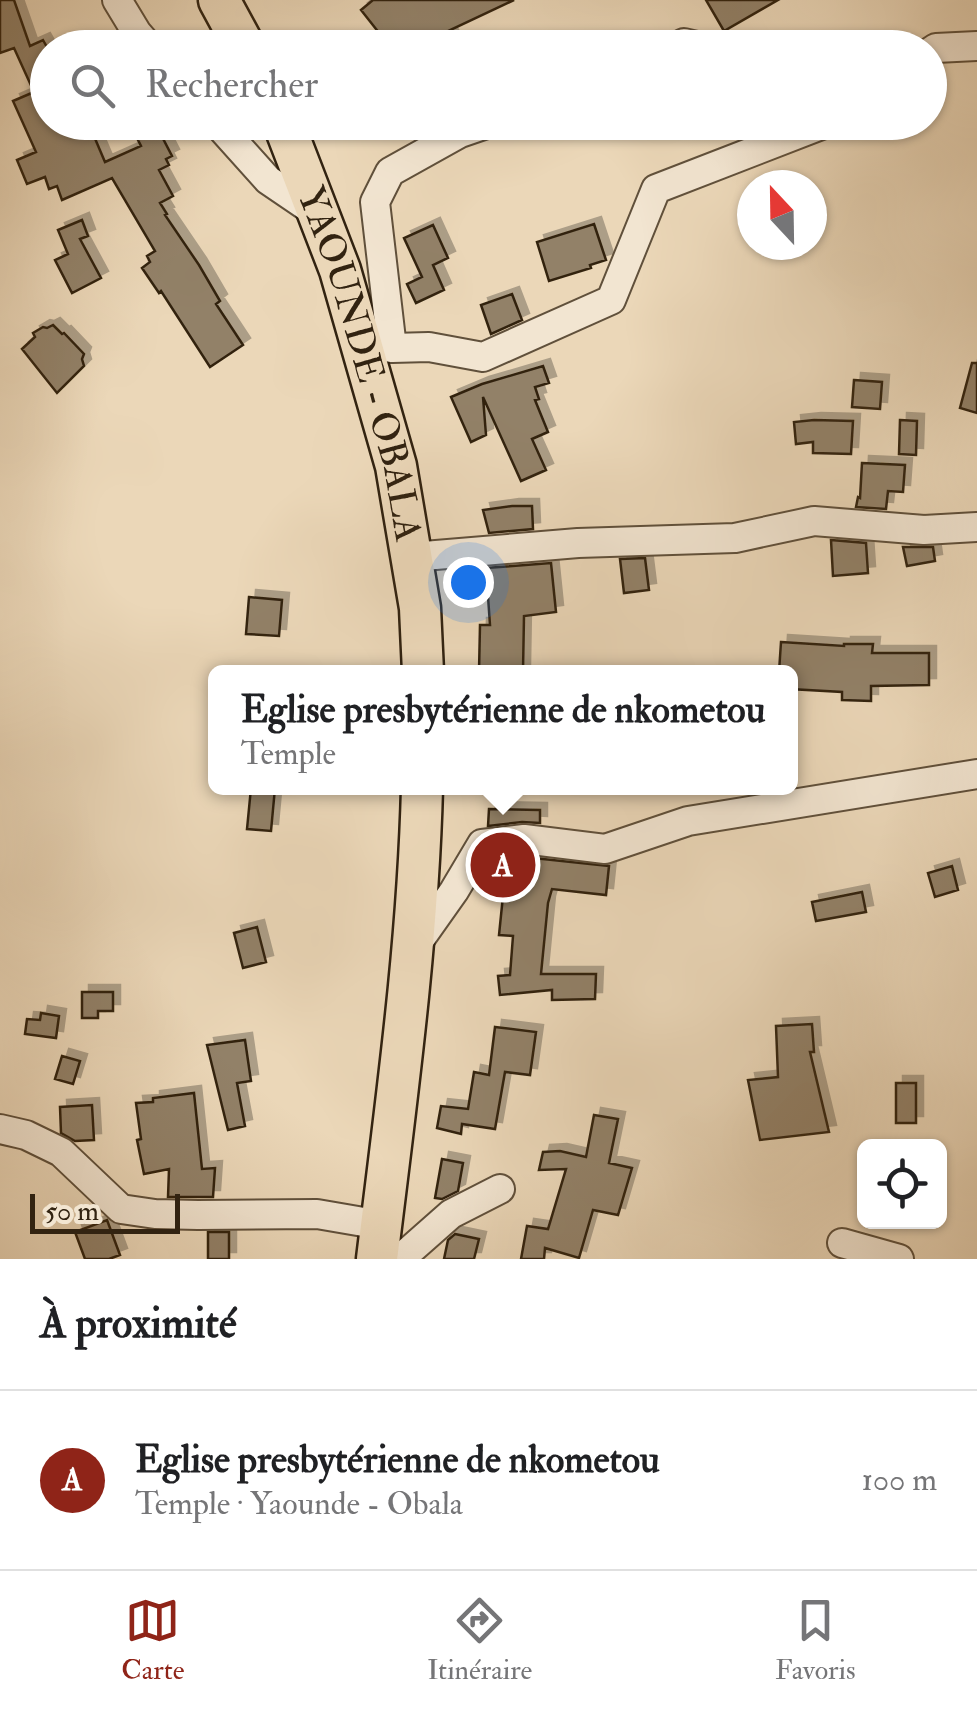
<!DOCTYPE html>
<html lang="fr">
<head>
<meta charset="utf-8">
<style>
	:root { --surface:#fff; --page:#f6f6f6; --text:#202124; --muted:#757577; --line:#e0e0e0; --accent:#8f2418 }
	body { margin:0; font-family:"IM FELL Double Pica",serif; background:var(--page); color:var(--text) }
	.controls { position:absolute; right:30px; bottom:30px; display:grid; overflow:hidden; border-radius:15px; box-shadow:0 2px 8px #0004 }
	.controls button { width:90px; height:90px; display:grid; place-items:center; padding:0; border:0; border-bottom:2px solid var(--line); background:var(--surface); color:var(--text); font:50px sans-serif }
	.compass { position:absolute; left:737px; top:170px; width:90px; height:90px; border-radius:50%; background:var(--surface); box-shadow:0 2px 8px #0004; rotate:338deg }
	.scale { position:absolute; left:30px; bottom:25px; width:150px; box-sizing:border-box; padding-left:10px; border:5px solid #322311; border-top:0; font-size:28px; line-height:35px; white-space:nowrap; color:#322311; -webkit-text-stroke:8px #f2e5d1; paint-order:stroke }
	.you { position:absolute; left:468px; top:582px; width:35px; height:35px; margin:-25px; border:8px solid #fff; border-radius:50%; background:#1a73e8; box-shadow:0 0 0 15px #1a73e833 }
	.badge { display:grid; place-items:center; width:65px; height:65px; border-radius:50%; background:var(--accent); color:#fff; font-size:32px; font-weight:700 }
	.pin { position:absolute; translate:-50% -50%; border:5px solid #fff; box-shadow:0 2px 10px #0006 }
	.popup { position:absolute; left:208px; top:665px; width:590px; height:130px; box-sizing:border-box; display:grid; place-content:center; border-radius:15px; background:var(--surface); filter:drop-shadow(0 2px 8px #0005); font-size:32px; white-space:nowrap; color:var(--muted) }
	.popup b { font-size:38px; color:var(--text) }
	.popup::after { content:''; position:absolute; left:50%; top:100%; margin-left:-20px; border:20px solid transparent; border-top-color:var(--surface) }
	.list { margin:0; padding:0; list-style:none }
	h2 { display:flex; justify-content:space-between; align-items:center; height:130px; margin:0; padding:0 40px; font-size:42px }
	h2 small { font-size:32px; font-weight:400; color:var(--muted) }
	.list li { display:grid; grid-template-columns:65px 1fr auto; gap:30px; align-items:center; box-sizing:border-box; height:180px; padding:0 40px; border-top:2px solid var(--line) }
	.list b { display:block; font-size:38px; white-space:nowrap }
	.list p { margin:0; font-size:32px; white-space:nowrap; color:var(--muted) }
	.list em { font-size:32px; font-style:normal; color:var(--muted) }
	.icon { flex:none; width:55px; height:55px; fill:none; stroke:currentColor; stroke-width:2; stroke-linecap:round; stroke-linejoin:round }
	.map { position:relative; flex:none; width:977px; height:1259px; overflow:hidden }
	.search { position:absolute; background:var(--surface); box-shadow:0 2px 8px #0004; left:30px; right:30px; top:30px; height:110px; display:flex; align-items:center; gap:25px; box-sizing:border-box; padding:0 35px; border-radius:55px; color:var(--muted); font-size:38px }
	.sheet { height:310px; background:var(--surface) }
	nav { display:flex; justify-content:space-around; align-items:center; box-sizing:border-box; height:140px; border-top:2px solid var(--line); background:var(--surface); font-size:28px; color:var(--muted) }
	nav a { display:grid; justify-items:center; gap:5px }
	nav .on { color:var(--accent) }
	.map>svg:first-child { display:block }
	.building { fill:#928168; stroke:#322311; stroke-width:2.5; filter:url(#shadow) }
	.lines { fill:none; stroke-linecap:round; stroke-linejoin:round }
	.minor-casing { stroke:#60503b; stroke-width:32 }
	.highway-casing { stroke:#322311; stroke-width:45 }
	.minor { stroke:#f2e5d1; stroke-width:28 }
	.highway { stroke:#ebd7b8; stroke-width:40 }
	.labels { text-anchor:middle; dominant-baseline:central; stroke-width:10; stroke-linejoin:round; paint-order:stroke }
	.street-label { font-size:38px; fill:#322311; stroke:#f2e5d1 }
</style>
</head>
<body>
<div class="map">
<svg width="977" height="1259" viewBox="0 0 977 1259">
	<defs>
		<filter id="shadow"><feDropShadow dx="7" dy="-7" stdDeviation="0" flood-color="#0004"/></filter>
	</defs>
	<rect width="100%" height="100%" fill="#ebd7b8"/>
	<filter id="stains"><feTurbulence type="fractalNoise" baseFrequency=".002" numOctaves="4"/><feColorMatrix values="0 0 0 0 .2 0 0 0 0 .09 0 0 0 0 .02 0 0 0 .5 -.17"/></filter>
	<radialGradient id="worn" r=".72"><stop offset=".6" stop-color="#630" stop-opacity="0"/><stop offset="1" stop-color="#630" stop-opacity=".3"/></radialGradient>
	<path class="building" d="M 0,0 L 14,0 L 30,46 L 43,40 L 48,49 L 48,122 L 88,122 L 105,162 L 141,146 L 138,140 L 158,129 L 172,156 L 166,159 L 169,165 L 159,170 L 173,196 L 160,203 L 167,214 L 165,215 L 199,265 L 220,301 L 216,304 L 243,345 L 210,367 L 161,291 L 159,293 L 142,268 L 150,262 L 147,256 L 155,251 L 112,178 L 62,200 L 57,186 L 49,189 L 45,177 L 27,184 L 17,160 L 36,152 L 13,101 L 34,92 L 14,48 L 0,53 Z
		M 373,0 L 514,0 L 448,31 L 457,48 L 391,48 L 361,10 Z
		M 706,0 L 778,0 L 724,31 Z
		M 82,220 L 88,236 L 80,239 L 101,278 L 72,293 L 55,260 L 68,254 L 58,230 Z
		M 594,224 L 606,260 L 590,265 L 591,268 L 549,281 L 537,242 Z
		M 433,225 L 448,258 L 433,265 L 444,290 L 416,303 L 407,284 L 422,277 L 404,238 Z
		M 512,294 L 522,320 L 491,334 L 481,305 Z
		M 53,325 L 62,334 L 64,333 L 84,354 L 82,359 L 84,366 L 57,393 L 22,349 L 35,337 L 33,333 L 43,327 L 47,328 Z
		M 972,363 L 977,363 L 977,413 L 960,408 Z
		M 543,366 L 549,383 L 535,387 L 539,399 L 535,400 L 548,432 L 532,439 L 546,470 L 521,481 L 483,397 L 486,435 L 471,442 L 451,397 L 482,384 Z
		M 854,380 L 882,382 L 880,409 L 852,407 Z
		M 814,420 L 853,421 L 851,454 L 813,453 L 813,442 L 796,444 L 794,422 Z
		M 900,420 L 917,421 L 916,455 L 899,454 Z
		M 862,463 L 905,465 L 903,492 L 888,491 L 886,509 L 856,507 L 858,497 L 860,498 Z
		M 512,506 L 532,506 L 533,529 L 489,533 L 483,510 Z
		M 831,540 L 866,543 L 868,573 L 833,576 Z
		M 903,547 L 933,547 L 935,561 L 907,566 Z
		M 645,558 L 649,590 L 624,593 L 620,559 Z
		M 551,563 L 556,612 L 524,616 L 523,672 L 479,672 L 480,625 L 490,625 L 486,568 Z
		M 249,597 L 282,600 L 279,636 L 246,634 Z
		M 781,642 L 844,646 L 844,644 L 873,644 L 872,653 L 929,653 L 929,685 L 871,686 L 871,701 L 842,700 L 842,692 L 790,689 L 790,672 L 779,672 Z
		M 251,788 L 275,788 L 271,831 L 247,829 Z
		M 489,809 L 540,810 L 540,823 L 522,822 L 488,826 Z
		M 524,857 L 609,866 L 606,895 L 552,889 L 548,903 L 541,974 L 596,974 L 595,999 L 552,1000 L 552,990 L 500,995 L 498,976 L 510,975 L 513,936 L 499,935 L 504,886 L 496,886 L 497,860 Z
		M 952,866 L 958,890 L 935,897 L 928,873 Z
		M 862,892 L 866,912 L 816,921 L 812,902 Z
		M 257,927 L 266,962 L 243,968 L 234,933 Z
		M 82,992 L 113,992 L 113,1011 L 98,1011 L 98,1018 L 82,1018 Z
		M 41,1013 L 59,1016 L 56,1038 L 25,1034 L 27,1019 L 40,1020 Z
		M 812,1024 L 814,1052 L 810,1052 L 829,1132 L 760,1140 L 748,1080 L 778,1077 L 776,1026 Z
		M 495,1027 L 536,1032 L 530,1075 L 505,1072 L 495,1129 L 462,1124 L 461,1134 L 437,1128 L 441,1106 L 468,1109 L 474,1072 L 489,1075 Z
		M 245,1040 L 251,1081 L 237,1083 L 245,1126 L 228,1130 L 207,1045 Z
		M 62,1056 L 80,1061 L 73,1084 L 55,1079 Z
		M 896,1083 L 916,1083 L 916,1123 L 896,1123 Z
		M 194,1093 L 202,1169 L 215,1168 L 213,1197 L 168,1197 L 169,1169 L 144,1174 L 137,1140 L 141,1139 L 136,1103 L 153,1102 L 153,1098 Z
		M 92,1105 L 94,1140 L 75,1141 L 61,1133 L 60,1107 Z
		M 594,1115 L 618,1119 L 609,1163 L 632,1168 L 618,1215 L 593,1210 L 579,1258 L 545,1248 L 544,1259 L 521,1259 L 527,1226 L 548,1229 L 566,1169 L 539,1170 L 543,1152 L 560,1151 L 586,1157 Z
		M 442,1159 L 463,1163 L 458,1191 L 442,1199 L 435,1198 Z
		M 107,1220 L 120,1255 L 109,1259 L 85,1259 L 75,1232 Z
		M 208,1232 L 229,1232 L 229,1259 L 208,1259 Z
		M 455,1234 L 479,1239 L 474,1259 L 444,1259 L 448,1240 Z"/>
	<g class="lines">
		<defs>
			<path id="minor" d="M 117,0 L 137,33 L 150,48
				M 675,48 L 684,43 L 706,48
				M 930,52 L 936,48 L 977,46
				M 216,122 L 268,180 L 318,214
				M 360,341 L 392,348 L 429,347 L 483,357 L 611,300 L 656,189 L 829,122
				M 392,348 L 375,202 L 390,172 L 460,133 L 492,122
				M 412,557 L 578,543 L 735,538 L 814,521 L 924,530 L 977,527
				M 413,949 L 454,891 L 482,844 L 524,839 L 605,849 L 688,821 L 977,774
				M 0,1129 L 26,1135 L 61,1152 L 121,1209 L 155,1214 L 198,1215 L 317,1214 L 381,1225
				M 842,1243 L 899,1259
				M 400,1259 L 451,1214 L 500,1189"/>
			<g id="highway">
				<path d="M 219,0 L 245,48"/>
				<path id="s1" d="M 283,122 L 340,270 L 396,466 L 420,608 L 423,672"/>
				<path d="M 377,1259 C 396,1102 418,946 422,788"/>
			</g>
		</defs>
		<use href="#minor" class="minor-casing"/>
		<use href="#highway" class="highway-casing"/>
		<use href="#minor" class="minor"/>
		<use href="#highway" class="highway"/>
	</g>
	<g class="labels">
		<g class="street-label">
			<text stroke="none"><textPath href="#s1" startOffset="255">YAOUNDE - OBALA</textPath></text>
		</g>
	</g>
	<rect width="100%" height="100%" filter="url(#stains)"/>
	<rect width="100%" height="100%" fill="url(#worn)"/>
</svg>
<div class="controls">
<button><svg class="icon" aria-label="locate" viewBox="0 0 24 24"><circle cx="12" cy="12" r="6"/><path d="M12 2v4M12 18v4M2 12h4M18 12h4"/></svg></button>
</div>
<svg class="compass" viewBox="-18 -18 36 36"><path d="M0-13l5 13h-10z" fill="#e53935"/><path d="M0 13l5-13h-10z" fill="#757577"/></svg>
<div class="scale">50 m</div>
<div class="you"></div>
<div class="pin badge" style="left:503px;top:865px">A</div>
<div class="popup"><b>Eglise presbytérienne de nkometou</b>Temple</div>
<div class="search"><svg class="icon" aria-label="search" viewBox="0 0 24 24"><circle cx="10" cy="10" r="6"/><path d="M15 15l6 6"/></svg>Rechercher</div>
</div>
<section class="sheet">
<h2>À proximité<small></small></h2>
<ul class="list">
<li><span class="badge">A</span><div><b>Eglise presbytérienne de nkometou</b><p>Temple · Yaounde - Obala</p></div><em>100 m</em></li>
</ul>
</section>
<nav>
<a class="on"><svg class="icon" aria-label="map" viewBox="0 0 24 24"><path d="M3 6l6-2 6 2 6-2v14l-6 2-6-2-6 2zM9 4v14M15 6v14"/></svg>Carte</a>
<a><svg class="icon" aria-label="directions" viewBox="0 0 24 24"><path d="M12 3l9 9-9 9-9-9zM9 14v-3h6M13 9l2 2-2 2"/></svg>Itinéraire</a>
<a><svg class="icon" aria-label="saved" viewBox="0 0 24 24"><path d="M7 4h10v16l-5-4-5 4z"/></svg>Favoris</a>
</nav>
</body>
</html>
